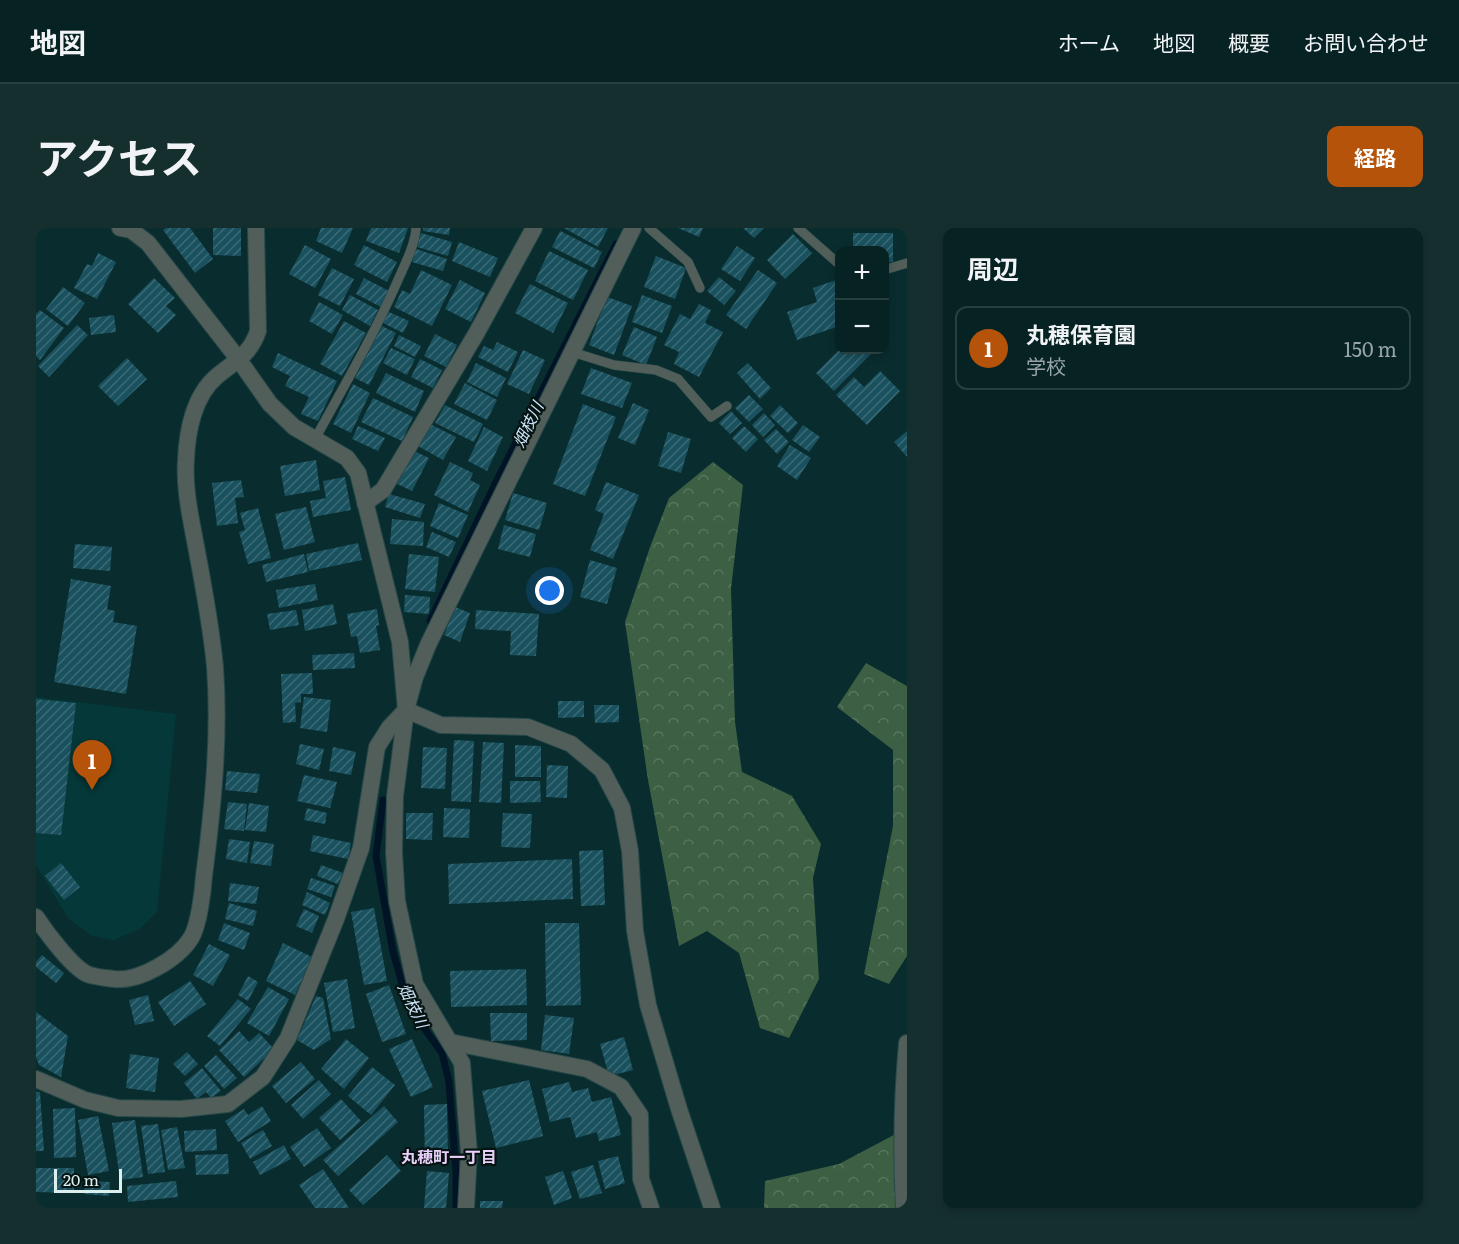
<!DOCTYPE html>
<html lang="ja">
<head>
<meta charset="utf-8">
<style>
	:root { --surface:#072222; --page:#152f2f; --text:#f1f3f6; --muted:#98a4a5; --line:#283f40; --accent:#b45309 }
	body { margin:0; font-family:Literata,"Noto Sans JP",serif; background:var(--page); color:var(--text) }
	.controls { position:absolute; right:18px; top:18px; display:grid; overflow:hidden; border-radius:12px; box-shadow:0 3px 9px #0003 }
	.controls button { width:54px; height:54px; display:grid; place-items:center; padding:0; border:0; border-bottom:2px solid var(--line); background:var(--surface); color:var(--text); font:30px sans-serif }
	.scale { position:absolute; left:18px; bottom:15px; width:68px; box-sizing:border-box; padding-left:6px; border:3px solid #dcefee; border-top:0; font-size:16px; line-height:21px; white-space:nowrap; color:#dcefee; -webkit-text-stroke:4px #051313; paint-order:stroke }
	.you { position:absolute; left:514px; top:363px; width:21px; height:21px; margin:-15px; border:4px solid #fff; border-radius:50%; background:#1a73e8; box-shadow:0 0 0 9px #1a73e833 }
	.badge { display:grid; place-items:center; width:39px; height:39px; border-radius:50%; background:var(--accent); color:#fff; font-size:20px; font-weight:700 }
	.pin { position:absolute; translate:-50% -50px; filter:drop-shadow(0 2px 3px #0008) }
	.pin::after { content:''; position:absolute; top:32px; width:21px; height:18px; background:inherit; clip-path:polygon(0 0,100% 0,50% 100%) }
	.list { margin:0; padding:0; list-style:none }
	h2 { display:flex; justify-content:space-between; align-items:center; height:78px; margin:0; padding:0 24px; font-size:26px }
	h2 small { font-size:20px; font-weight:400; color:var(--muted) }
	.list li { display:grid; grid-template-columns:39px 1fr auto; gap:18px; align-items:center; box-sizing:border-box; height:84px; margin:0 12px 12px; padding:0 12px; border:2px solid var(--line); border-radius:12px }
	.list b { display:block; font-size:22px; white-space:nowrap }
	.list p { margin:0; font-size:20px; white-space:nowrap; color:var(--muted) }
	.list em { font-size:20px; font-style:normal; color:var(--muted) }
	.map { position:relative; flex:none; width:871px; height:980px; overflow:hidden; border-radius:12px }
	header { display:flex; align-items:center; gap:36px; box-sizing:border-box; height:84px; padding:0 30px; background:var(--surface); border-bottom:2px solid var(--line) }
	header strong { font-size:28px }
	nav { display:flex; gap:33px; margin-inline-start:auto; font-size:21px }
	.intro { display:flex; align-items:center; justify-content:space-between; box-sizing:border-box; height:144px; padding:0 36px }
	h1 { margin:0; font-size:42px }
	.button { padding:15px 27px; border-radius:12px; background:var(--accent); color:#fff; font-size:21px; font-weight:700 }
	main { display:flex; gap:36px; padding:0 36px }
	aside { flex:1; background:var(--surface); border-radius:12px; box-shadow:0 3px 9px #0003 }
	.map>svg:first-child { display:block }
	.built { fill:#053939 }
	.forest { fill:url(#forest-crowns) }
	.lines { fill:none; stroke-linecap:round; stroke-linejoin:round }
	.stream { stroke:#001425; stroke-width:7 }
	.building { fill:url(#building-hatch) }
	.service-casing { stroke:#274849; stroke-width:10 }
	.minor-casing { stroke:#274849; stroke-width:18 }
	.tertiary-casing { stroke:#274849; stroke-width:18 }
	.service { stroke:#515e59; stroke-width:9 }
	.minor { stroke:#515e59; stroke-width:16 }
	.tertiary { stroke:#515e59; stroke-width:16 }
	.labels { text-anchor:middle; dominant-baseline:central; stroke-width:4.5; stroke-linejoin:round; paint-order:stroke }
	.water-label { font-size:16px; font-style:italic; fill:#cee5f9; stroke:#051313 }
	.neighbourhood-label { font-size:16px; font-weight:bold; fill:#e8d0f8; stroke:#051313 }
</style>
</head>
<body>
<header>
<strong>地図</strong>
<nav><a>ホーム</a><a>地図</a><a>概要</a><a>お問い合わせ</a></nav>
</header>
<div class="intro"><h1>アクセス</h1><a class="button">経路</a></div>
<main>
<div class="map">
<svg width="871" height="980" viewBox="0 0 871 980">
	<defs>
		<pattern id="forest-crowns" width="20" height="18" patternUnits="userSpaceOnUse" patternTransform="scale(1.5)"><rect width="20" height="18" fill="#3d5f43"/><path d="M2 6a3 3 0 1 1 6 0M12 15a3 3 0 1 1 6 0" fill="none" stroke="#58765e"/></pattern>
		<pattern id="building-hatch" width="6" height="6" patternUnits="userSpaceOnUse" patternTransform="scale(1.5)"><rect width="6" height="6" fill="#1a515f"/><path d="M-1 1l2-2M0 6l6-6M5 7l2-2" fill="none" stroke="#3b6a76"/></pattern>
	</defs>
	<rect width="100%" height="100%" fill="#092d2e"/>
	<path class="built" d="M 0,469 L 140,486 L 121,684 L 103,701 L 78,712 L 56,708 L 33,691 L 0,637 Z"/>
	<path class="forest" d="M 677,234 L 707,257 L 695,361 L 699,494 L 706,544 L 756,568 L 785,616 L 777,650 L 783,751 L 753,810 L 724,800 L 703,725 L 671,703 L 643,718 L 612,552 L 589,394 L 614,319 L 633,270 Z
		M 830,435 L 871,458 L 871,728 L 853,756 L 828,746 L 857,598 L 857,522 L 801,479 Z
		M 871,900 L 871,980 L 728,980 L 729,953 L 803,936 Z"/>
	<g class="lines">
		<path class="stream" d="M 394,393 L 460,254 L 580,16
			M 347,572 L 340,628 L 357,724 L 367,759 L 380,789 L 406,825 L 413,854 L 420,943 L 420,980"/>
	</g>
	<path class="building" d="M 130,0 L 154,0 L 177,31 L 159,45 L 127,2 Z
		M 177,0 L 205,0 L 205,28 L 177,27 Z
		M 285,0 L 317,0 L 306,25 L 280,13 Z
		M 335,0 L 372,0 L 363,25 L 330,13 Z
		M 387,0 L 414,0 L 413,7 L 387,3 Z
		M 528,0 L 572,0 L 562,19 Z
		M 642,0 L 667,0 L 663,9 Z
		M 707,0 L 728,0 L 718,10 Z
		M 524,3 L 566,24 L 558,40 L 516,19 Z
		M 385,5 L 416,14 L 412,28 L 381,19 Z
		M 817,5 L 857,5 L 857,34 L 848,34 L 848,22 L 817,22 Z
		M 757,6 L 776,25 L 749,51 L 731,32 Z
		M 423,14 L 462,30 L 454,49 L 416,33 Z
		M 269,17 L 295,31 L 279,60 L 253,46 Z
		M 328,17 L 361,34 L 351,54 L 318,37 Z
		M 701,18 L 719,30 L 704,53 L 685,41 Z
		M 380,21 L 411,31 L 407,43 L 376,34 Z
		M 513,23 L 552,42 L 537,72 L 499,53 Z
		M 62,25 L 80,34 L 61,71 L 38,60 L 51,36 L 56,38 Z
		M 620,28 L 650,40 L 639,71 L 608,59 Z
		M 296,40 L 318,51 L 304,78 L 282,67 Z
		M 385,42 L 416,57 L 396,98 L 358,79 L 366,62 L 374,66 Z
		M 722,42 L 741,55 L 710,101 L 690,87 Z
		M 683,49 L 700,63 L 688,77 L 671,63 Z
		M 118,50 L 139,70 L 130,78 L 140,87 L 122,105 L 92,76 Z
		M 328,50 L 353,63 L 345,79 L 320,66 Z
		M 424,52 L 449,65 L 435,94 L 409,81 Z
		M 800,52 L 804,64 L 804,98 L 761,112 L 751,84 L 781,74 L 777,60 Z
		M 494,56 L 532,75 L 517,105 L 479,85 Z
		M 27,59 L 49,75 L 32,98 L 10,81 Z
		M 314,67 L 342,82 L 334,98 L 306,82 Z
		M 606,67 L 636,78 L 626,105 L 596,94 Z
		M 571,69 L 596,78 L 578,127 L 553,117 Z
		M 283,74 L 307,87 L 296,106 L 273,93 Z
		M 663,76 L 675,82 L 669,95 L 687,104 L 663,149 L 638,136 L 643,124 L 628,117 L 644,86 L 654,91 Z
		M 4,82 L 28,100 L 4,132 L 0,128 L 0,86 Z
		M 353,84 L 373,93 L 367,105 L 347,95 Z
		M 78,87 L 80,104 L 55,107 L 53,90 Z
		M 308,93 L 330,105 L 306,148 L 284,136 Z
		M 41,97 L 52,107 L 13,149 L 2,138 Z
		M 346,98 L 360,105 L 333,157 L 319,150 Z
		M 598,99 L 621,109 L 610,137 L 586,127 Z
		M 399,106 L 421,117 L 410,139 L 388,128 Z
		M 363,107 L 385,118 L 379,129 L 358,118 Z
		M 461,114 L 482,124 L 472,144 L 442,129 L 448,118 L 457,122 Z
		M 355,120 L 379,131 L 371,147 L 347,135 Z
		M 487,122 L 509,132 L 493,166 L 471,156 Z
		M 803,122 L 830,122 L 835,126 L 798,163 L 780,145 Z
		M 242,125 L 301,153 L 282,193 L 265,186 L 273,169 L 249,158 L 254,148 L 236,139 Z
		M 91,130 L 111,151 L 82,178 L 62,158 Z
		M 384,131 L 406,142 L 397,160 L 375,149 Z
		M 440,135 L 470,150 L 461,169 L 431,154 Z
		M 712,135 L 735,160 L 724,171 L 701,145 Z
		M 555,140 L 596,155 L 586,180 L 545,166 Z
		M 844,143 L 864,163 L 831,197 L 800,167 L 818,149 L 828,159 Z
		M 350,145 L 388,163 L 379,184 L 340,165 Z
		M 429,155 L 461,172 L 451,192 L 418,176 Z
		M 317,156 L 334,165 L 315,205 L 297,196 Z
		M 713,167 L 727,181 L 713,194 L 699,180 Z
		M 337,170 L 377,189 L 366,213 L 325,194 Z
		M 597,175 L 613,182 L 599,217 L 582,210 Z
		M 547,176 L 580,189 L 549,268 L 517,256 Z
		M 409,177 L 447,196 L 438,214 L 399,195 Z
		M 744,177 L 762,195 L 752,205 L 734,188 Z
		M 695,183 L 706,195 L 694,206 L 683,195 Z
		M 728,185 L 739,197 L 727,209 L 716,197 Z
		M 394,196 L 420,209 L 407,232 L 382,218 Z
		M 767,197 L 784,209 L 773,224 L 756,212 Z
		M 322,198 L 349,210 L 342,223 L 316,211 Z
		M 708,198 L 722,211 L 710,224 L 696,210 Z
		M 448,199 L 467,209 L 451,243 L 432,233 Z
		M 740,201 L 753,214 L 741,226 L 728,212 Z
		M 871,203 L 871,229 L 858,214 Z
		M 632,204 L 655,211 L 645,245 L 622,238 Z
		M 754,217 L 775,230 L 761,252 L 741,238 Z
		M 376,222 L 393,230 L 376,263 L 359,255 Z
		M 280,232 L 284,262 L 249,268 L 244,238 Z
		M 414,234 L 437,245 L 434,252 L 444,257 L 432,284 L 398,267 Z
		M 309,249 L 315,282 L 277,289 L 274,273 L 290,270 L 287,253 Z
		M 205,252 L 208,269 L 199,270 L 202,295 L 181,298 L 176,255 Z
		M 570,254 L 603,267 L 577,331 L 554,322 L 568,286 L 559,282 Z
		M 477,265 L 511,275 L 503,302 L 469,292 Z
		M 353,266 L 389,276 L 384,290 L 349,279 Z
		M 403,275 L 432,287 L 422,310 L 394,298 Z
		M 270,279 L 279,314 L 248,322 L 239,286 Z
		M 222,280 L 235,330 L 212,336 L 203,304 L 209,302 L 204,285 Z
		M 356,291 L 388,294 L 387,318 L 354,316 Z
		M 468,297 L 500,306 L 494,329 L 462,321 Z
		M 396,304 L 420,314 L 413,329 L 390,319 Z
		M 322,315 L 326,332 L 273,343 L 270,326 Z
		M 39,316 L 76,319 L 74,343 L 37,340 Z
		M 268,326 L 272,344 L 230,354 L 226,337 Z
		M 373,326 L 403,329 L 399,364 L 369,361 Z
		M 554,332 L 581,340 L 571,376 L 544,369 Z
		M 35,351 L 75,358 L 71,381 L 79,383 L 77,394 L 101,398 L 90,466 L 18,454 Z
		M 279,356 L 282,372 L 243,380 L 240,362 Z
		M 369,367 L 394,369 L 393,386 L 368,384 Z
		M 297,376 L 301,396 L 269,403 L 266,382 Z
		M 419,379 L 434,385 L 424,414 L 408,407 Z
		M 341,381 L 343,397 L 340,398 L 344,422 L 324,425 L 321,408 L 315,409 L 311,386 Z
		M 260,382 L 263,397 L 234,402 L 231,386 Z
		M 440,382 L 503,386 L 500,428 L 474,427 L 475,403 L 439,401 Z
		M 318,425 L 319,440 L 277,442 L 276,427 Z
		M 276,445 L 277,466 L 265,466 L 265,474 L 259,475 L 260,494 L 247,495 L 245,446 Z
		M 268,469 L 295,472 L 291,504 L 264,500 Z
		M 0,471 L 40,475 L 25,607 L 0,605 Z
		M 522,473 L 548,473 L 548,489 L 522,490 Z
		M 558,477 L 583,477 L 583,494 L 559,495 Z
		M 418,512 L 438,513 L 435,574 L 415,573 Z
		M 447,514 L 468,515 L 465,575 L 443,574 Z
		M 264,516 L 288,521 L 283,542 L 260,536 Z
		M 479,517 L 505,518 L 505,549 L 479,549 Z
		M 297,519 L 320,524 L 315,547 L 293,543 Z
		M 387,519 L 411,520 L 409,561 L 385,560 Z
		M 511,537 L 532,538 L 531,570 L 510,569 Z
		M 191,543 L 224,546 L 221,565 L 189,562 Z
		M 268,547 L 301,554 L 294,580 L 261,573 Z
		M 474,553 L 504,553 L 505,574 L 474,575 Z
		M 192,574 L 211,576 L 208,603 L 188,601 Z
		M 213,575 L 233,578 L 230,604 L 209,602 Z
		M 271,580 L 291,585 L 289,596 L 268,592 Z
		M 408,580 L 434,581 L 433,610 L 407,609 Z
		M 370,585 L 397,585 L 396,612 L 370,611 Z
		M 467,585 L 496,586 L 494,620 L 465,619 Z
		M 277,607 L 315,615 L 312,631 L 274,623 Z
		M 193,611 L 214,614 L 211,635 L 190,631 Z
		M 218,613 L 238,616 L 235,638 L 214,635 Z
		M 567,622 L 569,677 L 545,678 L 543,623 Z
		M 536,631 L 537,671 L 413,676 L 412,636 Z
		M 25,635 L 44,659 L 28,672 L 9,648 Z
		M 285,637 L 307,645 L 302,656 L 281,648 Z
		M 275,650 L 299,658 L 295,669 L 271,661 Z
		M 194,655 L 223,659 L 220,676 L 192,673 Z
		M 271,664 L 294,675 L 289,687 L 266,677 Z
		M 193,675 L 221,683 L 217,698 L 189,691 Z
		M 338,680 L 351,753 L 328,757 L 315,684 Z
		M 268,681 L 283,688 L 276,705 L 260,698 Z
		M 188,695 L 214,705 L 208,722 L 182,712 Z
		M 509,695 L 543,695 L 545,777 L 510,778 Z
		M 247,715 L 276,729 L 259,767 L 230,753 Z
		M 173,716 L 194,727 L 177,758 L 157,747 Z
		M 6,727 L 28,745 L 20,755 L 0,739 L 0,734 Z
		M 490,741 L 491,777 L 415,779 L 414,743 Z
		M 212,748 L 222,754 L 212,773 L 202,767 Z
		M 311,751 L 319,800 L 297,804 L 288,755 Z
		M 154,753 L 170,776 L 138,798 L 122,774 Z
		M 353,757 L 370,806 L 346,814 L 330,766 Z
		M 232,759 L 253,771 L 233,808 L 211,795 Z
		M 112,767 L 118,793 L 99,797 L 93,772 Z
		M 280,768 L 287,770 L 295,811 L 278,822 L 261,812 Z
		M 202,771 L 215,781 L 184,818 L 171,808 Z
		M 0,784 L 32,808 L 25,849 L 3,837 L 0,829 Z
		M 454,785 L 491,785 L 491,812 L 455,813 Z
		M 509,787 L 538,790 L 533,826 L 505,822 Z
		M 203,803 L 213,814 L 223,805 L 238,821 L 208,849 L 183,822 Z
		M 588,809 L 597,842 L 573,848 L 564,816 Z
		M 310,811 L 333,830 L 308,861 L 285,841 Z
		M 376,811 L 397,859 L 375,869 L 353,821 Z
		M 151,824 L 162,836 L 149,848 L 137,836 Z
		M 94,826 L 123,830 L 119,864 L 90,860 Z
		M 180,827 L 201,850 L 188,861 L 168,838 Z
		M 265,834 L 279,851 L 250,875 L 236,858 Z
		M 336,839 L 359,857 L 335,887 L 312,868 Z
		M 166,840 L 185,863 L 175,870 L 170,864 L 161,871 L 148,855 Z
		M 283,852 L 295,866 L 267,891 L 255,877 Z
		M 493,852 L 507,908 L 460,920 L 446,863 Z
		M 533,854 L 536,864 L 552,860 L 556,874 L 575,869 L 585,907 L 563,913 L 561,904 L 540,910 L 534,889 L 514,894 L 506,861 Z
		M 0,864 L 4,864 L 8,923 L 0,923 Z
		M 305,871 L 325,893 L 304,912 L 283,890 Z
		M 411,876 L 412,934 L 389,935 L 388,877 Z
		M 226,878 L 235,893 L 202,914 L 189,893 L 208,881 L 212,887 Z
		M 348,878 L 362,894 L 302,948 L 287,932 Z
		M 39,880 L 40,929 L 18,930 L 17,881 Z
		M 62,888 L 73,943 L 52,947 L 42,892 Z
		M 99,892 L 107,949 L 84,952 L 76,895 Z
		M 122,896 L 129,944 L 112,946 L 105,898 Z
		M 141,899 L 149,940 L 132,942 L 125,902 Z
		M 281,900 L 295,920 L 268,939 L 254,919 Z
		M 180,901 L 181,922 L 149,924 L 148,903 Z
		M 227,902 L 236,918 L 214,931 L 205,915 Z
		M 248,917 L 255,931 L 224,947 L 217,934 Z
		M 192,926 L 193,946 L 160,947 L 159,927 Z
		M 351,927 L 365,943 L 327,977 L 313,962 Z
		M 582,928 L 589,955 L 569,961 L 562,933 Z
		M 557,937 L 566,965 L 544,971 L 535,944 Z
		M 0,940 L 38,940 L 38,965 L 0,964 Z
		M 287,941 L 313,980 L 279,980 L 263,957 Z
		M 391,943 L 413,945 L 410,980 L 388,980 Z
		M 527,943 L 536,970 L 518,977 L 509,949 Z
		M 49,953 L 74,954 L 73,968 L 48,966 Z
		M 140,953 L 142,969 L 92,974 L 91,958 Z
		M 444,973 L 467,973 L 466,980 L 444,980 Z"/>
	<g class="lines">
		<defs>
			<path id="service" d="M 613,0 L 652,34 L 664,60
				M 762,0 L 804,37
				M 848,42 L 871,35
				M 536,124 L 578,137 L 620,142 L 642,151 L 675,189 L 691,178
				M 279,211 C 308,158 338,107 362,52 C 369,36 379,17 380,0"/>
			<path id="minor" d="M 84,0 L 95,2 L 112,15 L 203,132
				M 329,275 L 347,262 L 440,106 L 498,0
				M 414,814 L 551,841 L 585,859 L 604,887 L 605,951 L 615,980
				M 0,851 L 49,872 L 82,880 L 145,881 L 192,876 L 227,849 L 252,810 L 300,691 L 325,620 L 341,519 L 353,500 L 370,482
				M 430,980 L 433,925 L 426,835 L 379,756 L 361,673 L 358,624 L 359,568 L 370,482 L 379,449 L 392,417 L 597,0"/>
			<path id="tertiary" d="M 203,132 L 234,176 L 258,199 L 311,230 L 322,245 L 364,414 L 370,482 L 405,497 L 492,499 L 535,516 L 566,542 L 586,580 L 594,623 L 599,703 L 612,777 L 643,881 L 676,980
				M 0,689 C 10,704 35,738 51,746 C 58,749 70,750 78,751 C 103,754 142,731 155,710 C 163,697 167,663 168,648 C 177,579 184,508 179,439 C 175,396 167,355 159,313 C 154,286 148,259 150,232 C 151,203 158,168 180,149 C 199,133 214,127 222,103 L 220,0
				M 868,980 C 865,925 866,870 871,815"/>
		</defs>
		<use href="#service" class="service-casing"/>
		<use href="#minor" class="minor-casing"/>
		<use href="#tertiary" class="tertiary-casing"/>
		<use href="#service" class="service"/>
		<use href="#minor" class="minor"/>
		<use href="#tertiary" class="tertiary"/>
	</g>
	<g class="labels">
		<g class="water-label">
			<text transform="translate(491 196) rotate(-64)">畑枝川</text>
			<text transform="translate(378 777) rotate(64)">畑枝川</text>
		</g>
		<g class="neighbourhood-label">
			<text x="413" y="928">丸穂町一丁目</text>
		</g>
	</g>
</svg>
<div class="controls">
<button>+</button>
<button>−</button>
</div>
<div class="scale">20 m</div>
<div class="you"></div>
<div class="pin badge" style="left:56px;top:562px">1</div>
</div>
<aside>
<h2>周辺<small></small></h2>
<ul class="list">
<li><span class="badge">1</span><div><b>丸穂保育園</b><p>学校</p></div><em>150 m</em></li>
</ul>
</aside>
</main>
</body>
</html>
